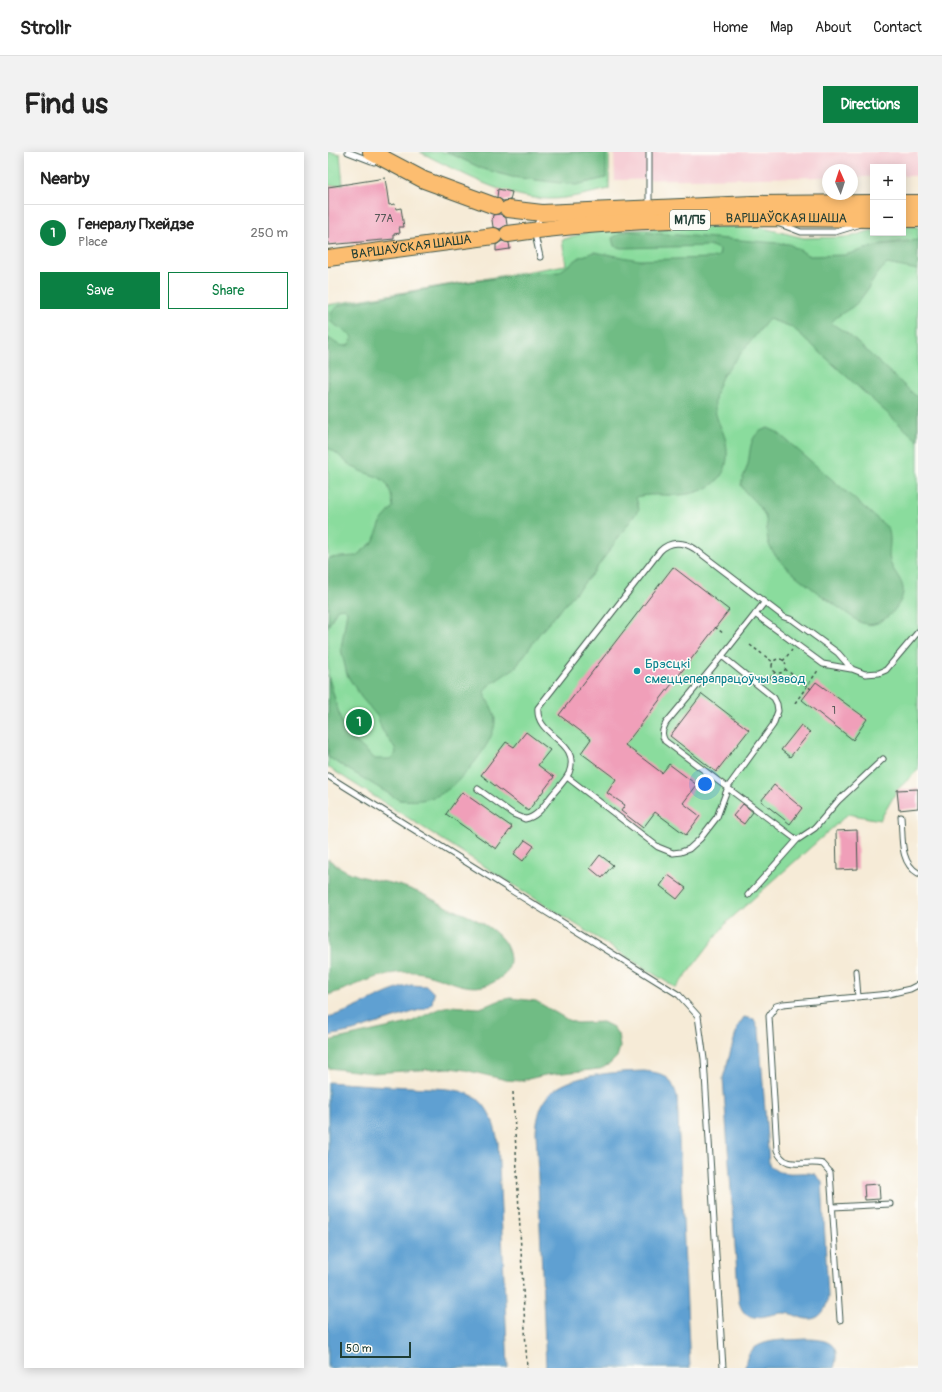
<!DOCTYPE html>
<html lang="en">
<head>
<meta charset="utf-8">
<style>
	:root { --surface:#fff; --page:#f2f2f2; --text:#222; --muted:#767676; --line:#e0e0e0; --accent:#0b8043 }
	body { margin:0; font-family:Pangolin,sans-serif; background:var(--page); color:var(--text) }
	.controls { position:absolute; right:12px; top:12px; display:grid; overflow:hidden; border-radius:0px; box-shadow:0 2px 10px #0003 }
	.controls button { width:36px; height:36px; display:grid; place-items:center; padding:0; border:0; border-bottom:1px solid var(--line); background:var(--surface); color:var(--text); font:20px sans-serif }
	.compass { position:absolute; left:494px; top:12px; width:36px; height:36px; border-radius:50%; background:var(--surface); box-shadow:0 2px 10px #0003; rotate:357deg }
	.scale { position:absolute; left:12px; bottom:10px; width:71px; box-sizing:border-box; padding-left:4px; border:2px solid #1f3d34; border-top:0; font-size:11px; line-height:14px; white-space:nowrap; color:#1f3d34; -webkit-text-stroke:3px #fdfcf7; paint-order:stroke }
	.you { position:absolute; left:377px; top:632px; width:14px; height:14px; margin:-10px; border:3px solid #fff; border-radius:50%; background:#1a73e8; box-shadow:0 0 0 6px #1a73e833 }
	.badge { display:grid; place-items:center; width:26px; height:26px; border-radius:50%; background:var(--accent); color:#fff; font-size:13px; font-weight:700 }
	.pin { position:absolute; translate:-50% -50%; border:2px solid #fff; box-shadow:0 1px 4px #0006 }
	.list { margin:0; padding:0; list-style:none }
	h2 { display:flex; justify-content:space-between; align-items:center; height:52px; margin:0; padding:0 16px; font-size:17px }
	h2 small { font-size:13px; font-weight:400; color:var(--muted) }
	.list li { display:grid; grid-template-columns:26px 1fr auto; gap:12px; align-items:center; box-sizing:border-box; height:56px; padding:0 16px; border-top:1px solid var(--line) }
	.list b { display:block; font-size:15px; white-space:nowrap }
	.list p { margin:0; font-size:13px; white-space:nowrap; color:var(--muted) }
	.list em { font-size:13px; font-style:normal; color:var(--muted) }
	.actions { display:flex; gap:8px; padding:12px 16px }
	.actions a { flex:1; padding:9px 0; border:1px solid var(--accent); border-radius:0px; text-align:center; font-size:14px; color:var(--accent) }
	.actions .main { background:var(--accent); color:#fff }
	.map { position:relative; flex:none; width:590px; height:1216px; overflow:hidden; border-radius:0px }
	header { display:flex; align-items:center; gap:24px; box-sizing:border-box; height:56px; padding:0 20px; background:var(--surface); border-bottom:1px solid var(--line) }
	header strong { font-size:19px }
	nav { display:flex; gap:22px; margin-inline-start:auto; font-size:14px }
	.intro { display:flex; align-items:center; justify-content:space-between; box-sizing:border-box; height:96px; padding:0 24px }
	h1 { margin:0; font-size:28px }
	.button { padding:10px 18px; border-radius:0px; background:var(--accent); color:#fff; font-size:14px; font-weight:700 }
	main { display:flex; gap:24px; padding:0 24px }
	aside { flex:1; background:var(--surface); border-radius:0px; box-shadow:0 2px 10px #0003 }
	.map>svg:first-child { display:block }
	.built { fill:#f6cfd6 }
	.green { fill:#8adc9d; stroke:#548c68 }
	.forest { fill:#6fbc84; stroke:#477c5c }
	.water { fill:#5fa0d2; stroke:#3f6e83 }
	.building { fill:#f09fb9 }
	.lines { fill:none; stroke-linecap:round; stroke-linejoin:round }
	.service-casing { stroke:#3f574c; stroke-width:7 }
	.trunk-casing { stroke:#3f574c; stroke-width:18 }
	.path { stroke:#3f574c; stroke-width:1.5; stroke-dasharray:3 3; stroke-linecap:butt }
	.service { stroke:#fff; stroke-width:5 }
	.trunk { stroke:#fcbd6f; stroke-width:16 }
	.culture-dot { fill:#0f9aa8; stroke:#fdfcf7; stroke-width:1.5 }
	.labels { text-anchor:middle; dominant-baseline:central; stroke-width:3; stroke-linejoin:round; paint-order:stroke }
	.number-label { font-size:11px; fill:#535655 }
	.shield { fill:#fdfcf7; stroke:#62766e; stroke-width:1 }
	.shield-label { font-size:12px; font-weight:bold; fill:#1f3d34 }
	.street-label { font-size:13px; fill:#1f3d34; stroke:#fdfcf7 }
	.culture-label { font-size:13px; fill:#0d838f; stroke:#fdfcf7; text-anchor:start }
</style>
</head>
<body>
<header>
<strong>Strollr</strong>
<nav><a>Home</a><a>Map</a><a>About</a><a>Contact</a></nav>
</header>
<div class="intro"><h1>Find us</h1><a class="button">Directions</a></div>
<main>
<aside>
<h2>Nearby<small></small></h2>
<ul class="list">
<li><span class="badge">1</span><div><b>Генералу Пхейдзе</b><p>Place</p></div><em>250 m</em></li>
</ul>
<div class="actions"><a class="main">Save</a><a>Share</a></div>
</aside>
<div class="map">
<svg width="590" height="1216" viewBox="0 0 590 1216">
	<rect width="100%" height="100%" fill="#fdfcf7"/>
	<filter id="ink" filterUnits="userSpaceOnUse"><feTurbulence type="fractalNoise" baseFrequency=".025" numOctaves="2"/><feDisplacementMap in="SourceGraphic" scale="8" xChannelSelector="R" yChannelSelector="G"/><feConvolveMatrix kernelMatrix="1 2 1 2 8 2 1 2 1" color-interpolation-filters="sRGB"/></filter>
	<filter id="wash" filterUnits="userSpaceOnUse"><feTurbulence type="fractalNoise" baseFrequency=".012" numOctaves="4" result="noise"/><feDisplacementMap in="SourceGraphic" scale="16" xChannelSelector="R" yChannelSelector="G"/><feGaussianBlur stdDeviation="0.9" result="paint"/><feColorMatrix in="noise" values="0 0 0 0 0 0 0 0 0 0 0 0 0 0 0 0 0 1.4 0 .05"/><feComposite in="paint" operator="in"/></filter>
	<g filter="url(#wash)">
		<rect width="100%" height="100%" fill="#f6ebd7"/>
		<path class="built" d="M 286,0 L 590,0 L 590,24 L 575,24 L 575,15 L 545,15 L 545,25 L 524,25 L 524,18 L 500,18 L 500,25 L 287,28 Z"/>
		<path class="green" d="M 0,0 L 12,2 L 15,33 L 0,34 Z
			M 92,0 L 281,0 L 281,37 C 262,41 241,47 221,47 C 178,47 130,19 92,0 Z
			M 427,74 L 476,86 L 522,85 L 545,78 L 545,81 L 575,81 L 575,74 L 590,75 L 590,618 L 570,637 L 552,668 L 520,662 L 399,770 L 348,836 L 0,615 L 0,153 L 238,113 L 234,88 L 262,79 Z"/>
		<path class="forest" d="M 119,0 L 278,0 L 278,26 L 248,33 L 184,25 L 155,17 Z
			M 300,79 L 461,92 L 482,104 L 517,103 L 554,92 L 590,88 L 590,118 L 559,112 C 546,123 540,140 528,152 C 520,159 510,162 503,171 L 520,182 L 590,246 L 590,289 L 464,175 L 441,167 L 395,223 C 390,233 386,243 387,255 C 387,266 394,276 397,286 C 404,314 394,334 365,341 C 346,346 326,340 308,345 L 311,357 L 265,421 L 211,482 L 188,515 L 160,534 L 156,540 C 159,550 167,558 167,568 C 168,590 130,634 111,643 C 98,649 85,649 71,648 L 0,605 L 0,523 L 16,579 L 47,607 L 62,607 L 68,601 L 67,596 L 54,578 L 49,564 L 33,545 L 19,523 L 13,497 L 19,459 L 16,456 L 9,457 L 0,475 L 0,406 L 28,404 L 45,390 L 54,368 L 65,355 C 61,319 50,329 25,315 C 16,310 10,300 0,296 L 0,186 C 8,190 11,196 21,193 L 24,186 L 22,182 L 4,171 C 0,163 5,157 12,153 L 128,132 L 197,122 L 231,120 L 252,105 L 266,100 L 311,108 L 383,106 L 391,104 L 392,98 L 384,94 L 293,96 L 286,94 L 284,86 L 293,81 Z
			M 440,276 L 449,280 L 560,376 C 565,390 559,398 562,409 C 564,419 573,425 575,436 C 577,449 561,467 549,471 C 542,474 538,472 531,470 C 507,452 455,420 442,395 C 437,384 441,372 436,362 C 430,350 418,344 413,333 C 414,326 418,319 420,312 C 423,296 421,281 440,276 Z
			M 0,707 C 7,712 15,718 23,721 C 42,729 63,729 82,737 C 94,741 106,748 117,754 C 140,764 180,777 182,807 C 182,813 180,819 176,823 C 145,850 119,823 87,820 C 56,818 29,834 0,843 Z
			M 182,846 L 208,849 L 240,868 L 249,871 L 275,870 L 285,875 L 290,882 L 292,895 L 289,905 L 282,912 L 272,917 L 217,923 L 192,929 L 178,928 L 137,918 L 122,916 L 45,921 L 0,916 L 0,889 L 81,871 L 112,856 L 122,854 L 152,856 L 173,848 Z"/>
		<path class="water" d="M 83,833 L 99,834 L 106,841 L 104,851 L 98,856 L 25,879 L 0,884 L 0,865 C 29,859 54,839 83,833 Z
			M 416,865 L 426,867 L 431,878 L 441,1012 C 451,1027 472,1018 487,1022 L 494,1029 L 500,1144 C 499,1158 491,1171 474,1166 C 468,1164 463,1161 456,1161 C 438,1161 418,1176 411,1150 L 395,926 L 410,874 Z
			M 316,919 C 336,921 343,924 349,944 L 362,1216 L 218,1216 L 208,979 C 209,969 211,958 216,949 C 232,922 287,920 316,919 Z
			M 0,930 C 28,932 55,934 83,935 C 103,937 129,934 147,945 C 162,955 167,974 170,990 L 180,1216 L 0,1216 Z
			M 478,1187 C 499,1187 514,1191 506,1216 L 417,1216 C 419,1184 454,1189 478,1187 Z"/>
		<g id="blocks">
			<path class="building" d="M 57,26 L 61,53 L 67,52 L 68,57 L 73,56 L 76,75 L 71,75 L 72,81 L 66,82 L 66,87 L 0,93 L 0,35 Z
				M 170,37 L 184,40 L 182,48 L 175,49 L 169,45 Z
				M 172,62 L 178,66 L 179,73 L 172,77 L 165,75 L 164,68 L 165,63 Z
				M 174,89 L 181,91 L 182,97 L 168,99 L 168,93 Z
				M 345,415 L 401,458 L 297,593 L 334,621 L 341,612 L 369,633 L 355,651 L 372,664 L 358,683 L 327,660 L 315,676 L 293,659 L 297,653 L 279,641 L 288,627 L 253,601 L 263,587 L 231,563 Z
				M 488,530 L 539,567 L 525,588 L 474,548 Z
				M 374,542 L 421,578 L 388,620 L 342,584 Z
				M 473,573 L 482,580 L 462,605 L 453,598 Z
				M 198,580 L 222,598 L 210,613 L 226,625 L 200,659 L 153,623 L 178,590 L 186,595 Z
				M 446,633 L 474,656 L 462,672 L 433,649 Z
				M 590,637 L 590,656 L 571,658 L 569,638 Z
				M 134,640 L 184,675 L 168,697 L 118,662 Z
				M 415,652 L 425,660 L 416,672 L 405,664 Z
				M 529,678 L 530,717 L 509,718 L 508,679 Z
				M 197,688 L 206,694 L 195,709 L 186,702 Z
				M 272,703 L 285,713 L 274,726 L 262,716 Z
				M 340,723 L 358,736 L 349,747 L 332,734 Z
				M 551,1032 L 552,1047 L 537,1048 L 536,1033 Z"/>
		</g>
	</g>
	<g filter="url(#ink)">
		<use href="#blocks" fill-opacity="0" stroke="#3f574c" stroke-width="1"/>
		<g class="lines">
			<defs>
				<path id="service" d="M 20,0 L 46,10
					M 321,0 L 321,55
					M 452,72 L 473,80 L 507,80 L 530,73
					M 212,105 L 206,78 L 213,64
					M 427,462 L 495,512 L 523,517
					M 394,504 L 338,571 C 334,579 333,582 337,589 L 469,688 L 487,676 L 510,649 L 555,607
					M 0,624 L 351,843 L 370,864 L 376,907 L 395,1216
					M 239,625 L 330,695 L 345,701 L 353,700 L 361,697 L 372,687 L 389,665 L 400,635 L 445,573 L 450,559 L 449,552 L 446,546 L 394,504 L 436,451
					M 150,637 L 185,662 L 197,667 C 210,665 216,653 224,643 C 229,637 237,629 241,621 C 254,588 207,585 210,556 L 332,399 C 342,389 355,389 367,397 L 456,465 L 465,468 L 510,501 L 524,517 L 537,522 L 551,521 L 558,518 L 590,480
					M 573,665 C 575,685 571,710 590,721
					M 420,743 L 469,688
					M 528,819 L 530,845
					M 505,1055 L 562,1052
					M 512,1168 L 502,1020 L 495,1012 C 478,1008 456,1019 449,998 L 441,864 L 448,854 L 455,852 L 561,842 L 582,837 L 590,833"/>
				<g id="trunk">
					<path d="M 43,0 L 96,28 L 167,54"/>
					<path d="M 575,51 L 590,51"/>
					<path d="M 180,57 L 214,61 L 424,52 L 545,51"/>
					<path d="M 575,67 L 590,67"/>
					<path id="s1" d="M 180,82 C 300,65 424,65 545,67"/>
					<path id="s2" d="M 0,106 L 166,84"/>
				</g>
			</defs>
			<use href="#service" class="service-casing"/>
			<use href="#trunk" class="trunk-casing"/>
			<path class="path" d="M 387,475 L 396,482
				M 422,493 L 445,510
				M444 514a7 7 0 1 1 14 0a7 7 0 1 1-14 0Z
				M 455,509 L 464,498
				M 457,517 L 483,537
				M 438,531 L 447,520
				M 467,551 L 491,517
				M 185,940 L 199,1216"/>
			<use href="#service" class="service"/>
			<use href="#trunk" class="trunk"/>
		</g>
	</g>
	<circle class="culture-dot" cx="309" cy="519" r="4"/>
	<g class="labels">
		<g class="number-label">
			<text x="56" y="66">77А</text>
			<text x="506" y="558">1</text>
		</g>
		<rect class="shield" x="342" y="58" width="40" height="20" rx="3"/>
		<g class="shield-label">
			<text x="362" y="68">М1/П5</text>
		</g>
		<g class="street-label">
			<text stroke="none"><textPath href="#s1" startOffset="279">ВАРШАЎСКАЯ ШАША</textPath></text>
			<text stroke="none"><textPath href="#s2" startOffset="84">ВАРШАЎСКАЯ ШАША</textPath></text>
		</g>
		<g class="culture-label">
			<text x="317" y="512">Брэсцкі<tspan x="317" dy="15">смеццеперапрацоўчы завод</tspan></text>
		</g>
	</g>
</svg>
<div class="controls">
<button>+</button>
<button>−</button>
</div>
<svg class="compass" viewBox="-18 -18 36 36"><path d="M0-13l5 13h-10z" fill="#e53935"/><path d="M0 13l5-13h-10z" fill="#767676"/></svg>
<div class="scale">50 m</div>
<div class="you"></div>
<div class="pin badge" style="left:31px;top:570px">1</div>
</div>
</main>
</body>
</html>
